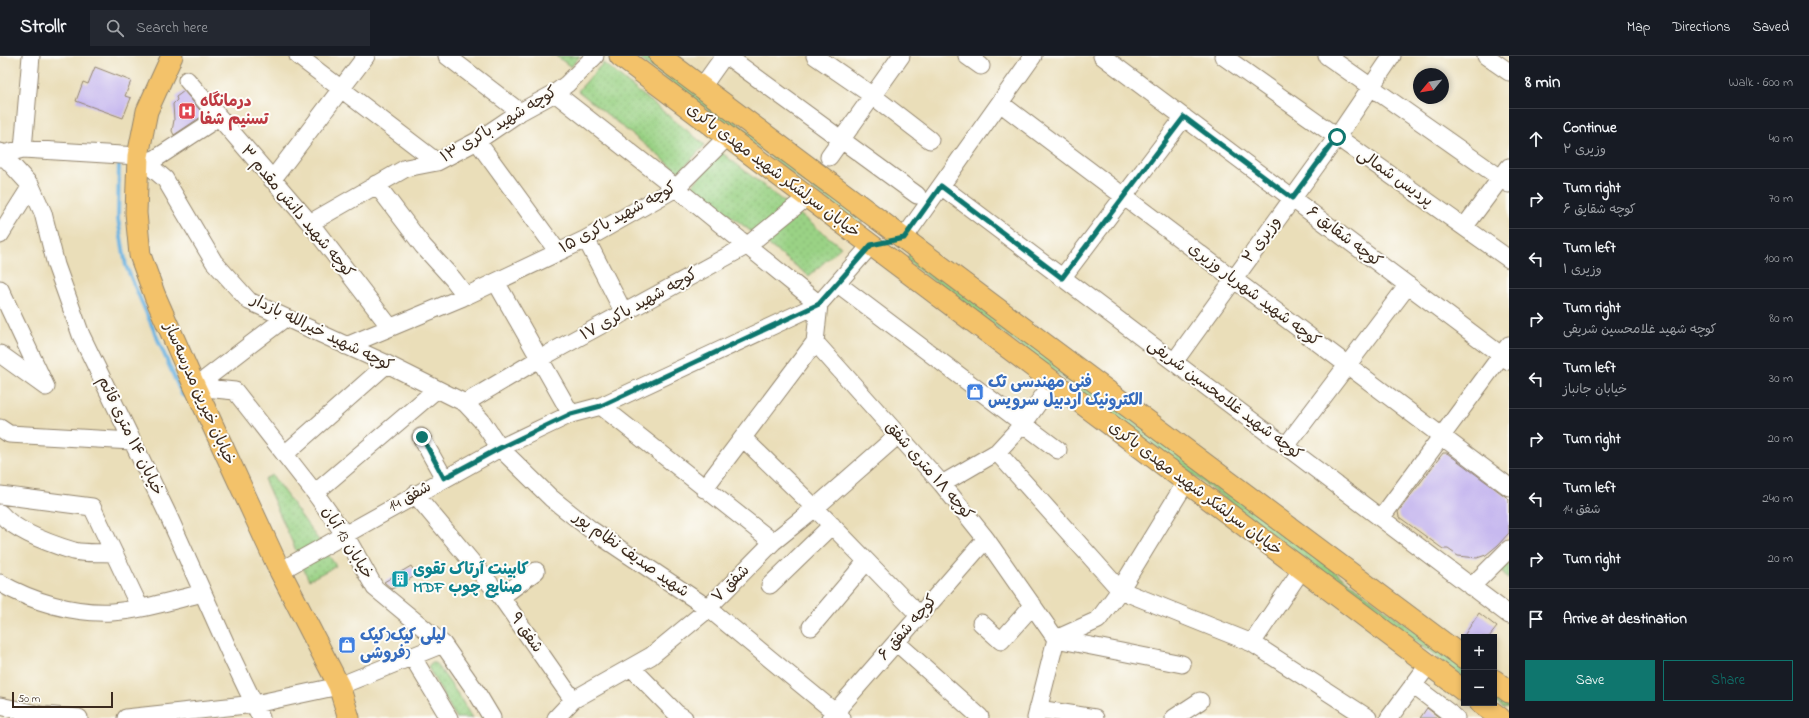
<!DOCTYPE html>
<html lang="en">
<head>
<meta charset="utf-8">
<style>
	:root { --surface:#171b24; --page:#242831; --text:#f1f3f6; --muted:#9ea1a6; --line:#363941; --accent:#0f766e }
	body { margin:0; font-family:"Indie Flower","Playpen Sans Arabic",sans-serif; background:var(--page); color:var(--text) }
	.controls { position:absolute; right:12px; bottom:12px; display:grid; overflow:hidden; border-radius:0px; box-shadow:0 2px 6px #0003 }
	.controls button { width:36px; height:36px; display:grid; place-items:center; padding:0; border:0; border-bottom:1px solid var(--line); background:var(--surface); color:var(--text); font:20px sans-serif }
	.compass { position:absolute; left:1413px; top:12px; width:36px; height:36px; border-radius:50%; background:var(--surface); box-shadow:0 2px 6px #0003; rotate:240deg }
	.scale { position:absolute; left:12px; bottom:10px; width:101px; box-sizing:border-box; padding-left:4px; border:2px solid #3b2a1e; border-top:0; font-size:11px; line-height:14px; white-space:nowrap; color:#3b2a1e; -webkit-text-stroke:3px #fdfcf7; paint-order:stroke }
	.stop { position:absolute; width:12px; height:12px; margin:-9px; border:3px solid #0f766e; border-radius:50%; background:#fff }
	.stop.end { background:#0f766e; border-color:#fff; box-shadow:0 1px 4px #0008 }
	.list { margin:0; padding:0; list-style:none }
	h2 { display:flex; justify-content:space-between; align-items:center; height:52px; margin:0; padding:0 16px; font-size:17px }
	h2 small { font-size:13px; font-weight:400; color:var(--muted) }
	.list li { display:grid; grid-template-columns:26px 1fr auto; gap:12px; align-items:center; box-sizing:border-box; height:60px; padding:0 16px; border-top:1px solid var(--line) }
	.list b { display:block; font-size:15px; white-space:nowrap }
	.list p { margin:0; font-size:13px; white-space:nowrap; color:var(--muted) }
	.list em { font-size:13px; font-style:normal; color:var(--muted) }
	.actions { display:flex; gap:8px; padding:12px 16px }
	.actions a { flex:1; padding:9px 0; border:1px solid var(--accent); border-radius:0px; text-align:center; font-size:14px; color:var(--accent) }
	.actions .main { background:var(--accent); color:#fff }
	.icon { flex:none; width:22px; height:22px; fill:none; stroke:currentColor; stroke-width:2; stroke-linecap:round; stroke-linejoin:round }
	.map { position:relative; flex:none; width:1509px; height:662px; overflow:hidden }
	header { display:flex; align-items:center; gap:24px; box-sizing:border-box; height:56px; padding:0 20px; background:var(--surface); border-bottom:1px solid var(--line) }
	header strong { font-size:19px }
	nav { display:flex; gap:22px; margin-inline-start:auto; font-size:14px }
	.search { width:280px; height:36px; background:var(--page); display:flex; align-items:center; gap:10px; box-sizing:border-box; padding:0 14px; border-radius:0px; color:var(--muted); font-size:15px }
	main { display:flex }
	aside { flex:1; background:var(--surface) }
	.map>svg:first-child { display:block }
	.grass { fill:url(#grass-dots); stroke:#6a7e52 }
	.green { fill:#9ad285; stroke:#6a7e52 }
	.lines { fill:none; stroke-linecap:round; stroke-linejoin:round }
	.stream { stroke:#67b1e0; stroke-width:4 }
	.building { fill:#c7b9ef }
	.minor-casing { stroke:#92846c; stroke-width:19 }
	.major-casing { stroke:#92846c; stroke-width:23 }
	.minor { stroke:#fff; stroke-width:17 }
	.major { stroke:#f3c26a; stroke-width:21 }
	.route { stroke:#0f766e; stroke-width:5 }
	.labels { text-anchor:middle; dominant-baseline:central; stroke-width:4; stroke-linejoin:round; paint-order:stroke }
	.health-label { font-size:16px; font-weight:bold; fill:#be3a42; stroke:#fdfcf7; text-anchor:start }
	.street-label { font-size:16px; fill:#3b2a1e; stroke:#fdfcf7 }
	.shop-label { font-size:16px; font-weight:bold; fill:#366cbe; stroke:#fdfcf7; text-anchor:start }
	.culture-label { font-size:16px; font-weight:bold; fill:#0d838f; stroke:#fdfcf7; text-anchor:start }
</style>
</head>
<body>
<header>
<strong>Strollr</strong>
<div class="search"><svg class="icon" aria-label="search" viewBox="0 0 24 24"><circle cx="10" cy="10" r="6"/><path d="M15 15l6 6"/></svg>Search here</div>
<nav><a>Map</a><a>Directions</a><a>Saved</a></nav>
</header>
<main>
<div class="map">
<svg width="1509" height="662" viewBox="0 0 1509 662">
	<defs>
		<pattern id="grass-dots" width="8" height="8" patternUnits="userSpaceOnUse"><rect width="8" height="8" fill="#9ad285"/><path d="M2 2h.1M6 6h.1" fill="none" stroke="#86b472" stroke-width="1.8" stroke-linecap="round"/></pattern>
	</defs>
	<rect width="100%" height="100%" fill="#fdfcf7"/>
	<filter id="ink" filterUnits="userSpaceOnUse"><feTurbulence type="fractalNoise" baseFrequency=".025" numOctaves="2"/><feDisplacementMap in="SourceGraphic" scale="8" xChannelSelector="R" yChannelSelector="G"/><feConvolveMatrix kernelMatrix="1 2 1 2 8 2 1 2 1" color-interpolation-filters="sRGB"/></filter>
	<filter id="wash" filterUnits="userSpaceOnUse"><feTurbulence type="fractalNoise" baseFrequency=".012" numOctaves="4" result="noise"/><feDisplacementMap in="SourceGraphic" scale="16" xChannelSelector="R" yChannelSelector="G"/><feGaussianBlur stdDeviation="0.9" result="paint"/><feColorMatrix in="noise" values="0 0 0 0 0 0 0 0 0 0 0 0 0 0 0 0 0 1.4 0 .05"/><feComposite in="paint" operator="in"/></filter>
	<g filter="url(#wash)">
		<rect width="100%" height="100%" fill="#eadeb9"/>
		<path class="grass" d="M 556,0 L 580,0 L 571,11 Z
			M 636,0 L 649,0 L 862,161 L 864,164 L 861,167 L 855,165 Z
			M 603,7 L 705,89 L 679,116 L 578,35 Z
			M 721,96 L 841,191 L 809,220 L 692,130 Z
			M 910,197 L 1464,612 L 1464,622 L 911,208 L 907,203 Z
			M 272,419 L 320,486 L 298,499 L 264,423 Z
			M 325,494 L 336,510 L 309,524 L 301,508 Z
			M 431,607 L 436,607 L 459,640 L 472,662 L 456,662 L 428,611 Z
			M 1494,634 L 1509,645 L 1509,651 L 1503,652 L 1494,645 Z"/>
		<path class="green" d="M 1509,506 L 1509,522 L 1507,523 L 1500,511 Z"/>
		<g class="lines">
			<path class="stream" d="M 116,105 L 119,105 L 118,163 L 126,210 L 182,339 L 187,340"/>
		</g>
		<g id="blocks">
			<path class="building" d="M 95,11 L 131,25 L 125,40 L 131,42 L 123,62 L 76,45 L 83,26 L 88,28 Z
				M 184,35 L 204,59 L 174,79 L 172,75 L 174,64 L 173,48 L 177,44 L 176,41 Z
				M 1443,397 L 1447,397 L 1509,443 L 1509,477 L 1498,489 L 1486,499 L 1477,502 L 1458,500 L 1448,493 L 1443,493 L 1399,461 L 1398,456 Z
				M 411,510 L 417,519 L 392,533 L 384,526 Z
				M 1479,557 L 1497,571 L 1489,581 L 1463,581 Z
				M 1427,652 L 1440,662 L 1420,662 Z"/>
		</g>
	</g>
	<g filter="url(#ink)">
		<use href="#blocks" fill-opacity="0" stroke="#92846c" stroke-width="1"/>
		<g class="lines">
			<defs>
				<path id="minor" d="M 298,0 L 437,106
					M 447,0 L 520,56
					M 727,0 L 917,139
					M 815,0 L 873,40 L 930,84
					M 967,0 L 981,10
					M 1102,0 L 1509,305
					M 1223,0 L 1509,203
					M 1327,0 L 1509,128
					M 1486,0 L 1509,16
					M 187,24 L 310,167 L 390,271
					M 702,31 L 724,0
					M 555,37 L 676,132 L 819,248 L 815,286 L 942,428 L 986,483 L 1056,583
					M 1000,47 L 1509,431
					M 477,85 L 558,196
					M 23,93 L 31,0
					M 0,96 L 31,130 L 43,157 L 56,209 L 81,279 L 168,459 L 233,604 L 261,662
					M 829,101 L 901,0
					M 0,102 L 3,98 L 23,93 L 138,100 L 165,123 L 214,206 L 249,245 L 387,308 L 465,347 L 481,364 L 500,392 L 551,442 L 590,473 L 708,552 L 842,662
					M 145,106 L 155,103 L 210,67
					M 272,124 L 366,0
					M 376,128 L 423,190 L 453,223 L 466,240
					M 941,130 L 1509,559
					M 310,167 L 406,112 L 437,106 L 477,85 L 520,56 L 555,37 L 567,28 L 595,0
					M 1465,170 L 1509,111
					M 0,179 L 31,130
					M 904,182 L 1033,0
					M 586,183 L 624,257
					M 1062,222 L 1184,61
					M 496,226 L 571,358
					M 838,228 L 1058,394
					M 0,233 L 46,331
					M 346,290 L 466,240 L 586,183 L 676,132 L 727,81
					M 0,298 L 46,331
					M 1174,306 L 1337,81 L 1392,0
					M 195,331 L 235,335 L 315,437 L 345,479 L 375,532 L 443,588 L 477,637 L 492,662
					M 195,331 L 285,262
					M 465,347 L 539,303 L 748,189 L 807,141
					M 601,350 L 773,486
					M 0,372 L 9,378 L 132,385
					M 421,381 L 444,422
					M 743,382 L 815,452 L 919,559
					M 1286,390 L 1408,229
					M 997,396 L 1120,534 L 1252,587 L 1368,662
					M 285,398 L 387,308
					M 942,428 L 997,396 L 1024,367 L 1053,326
					M 704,433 L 815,286
					M 315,437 L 437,333
					M 415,438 L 501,541 L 573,644
					M 0,439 L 92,451 L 140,552
					M 0,457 C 15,475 51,488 74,495 C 86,498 101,496 114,497
					M 1381,462 L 1509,289
					M 280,515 L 500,392 L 571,358 L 601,350 L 819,248 L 871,189
					M 0,527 C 33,546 74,558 112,556 C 143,554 173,544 203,537
					M 770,529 L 832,469
					M 1471,531 L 1509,493
					M 501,541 L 536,515
					M 981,567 L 1001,585 L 1033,549
					M 811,571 L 866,506
					M 1056,583 L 1098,564 L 1120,534 L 1186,426
					M 1056,583 L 1182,608
					M 896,586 L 980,661
					M 1252,587 L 1302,513
					M 412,600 L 449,662
					M 632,612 L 676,657 L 684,662
					M 1413,629 L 1456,662
					M 0,650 L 41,659 L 79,662
					M 1038,653 L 1095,662
					M 126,662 L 255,648 L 339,630 L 443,588
					M 556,662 L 573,644 L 651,600 L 702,558 L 773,486 L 815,452 L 898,379
					M 830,662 L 986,483
					M 1036,662 L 1056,583
					M 1174,662 L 1200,645
					M 1389,662 L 1429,608"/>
				<path id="major" d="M 172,0 L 147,55 L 138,100 L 136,157 L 140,199 L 155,240 L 195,331 L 280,515 L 339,630 L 349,662
					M 620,0 L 1464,635
					M 660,0 L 1464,602
					M 1494,624 L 1509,636
					M 1480,647 L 1500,662"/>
			</defs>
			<use href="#minor" class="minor-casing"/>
			<use href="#major" class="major-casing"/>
			<use href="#minor" class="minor"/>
			<use href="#major" class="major"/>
		</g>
	</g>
	<g class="lines" filter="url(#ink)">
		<path class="route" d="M 422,381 L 444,422 L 500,392 L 571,358 L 601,350 L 819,248 L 871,189 L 904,182 L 941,130 L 1062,222 L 1184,61 L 1292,142 L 1337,81"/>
	</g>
	<defs>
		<symbol id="hospital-square" viewBox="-11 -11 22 22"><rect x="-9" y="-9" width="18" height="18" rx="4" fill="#e0444e" stroke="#fdfcf7"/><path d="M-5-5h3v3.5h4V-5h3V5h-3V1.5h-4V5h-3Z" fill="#fff"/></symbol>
		<symbol id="shop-square" viewBox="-11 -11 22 22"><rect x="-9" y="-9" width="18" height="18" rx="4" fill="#3f7fe0" stroke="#fdfcf7"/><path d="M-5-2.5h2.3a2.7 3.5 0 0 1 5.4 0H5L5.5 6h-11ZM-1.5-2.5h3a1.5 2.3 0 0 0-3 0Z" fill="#fff"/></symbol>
		<symbol id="building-square" viewBox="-11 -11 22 22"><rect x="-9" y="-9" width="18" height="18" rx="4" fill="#0f9aa8" stroke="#fdfcf7"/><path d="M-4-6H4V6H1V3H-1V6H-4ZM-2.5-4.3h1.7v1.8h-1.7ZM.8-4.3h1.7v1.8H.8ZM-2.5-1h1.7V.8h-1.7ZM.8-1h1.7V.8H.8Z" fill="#fff"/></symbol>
	</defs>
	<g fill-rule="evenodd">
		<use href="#hospital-square" x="177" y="45" width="20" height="20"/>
		<use href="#shop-square" x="965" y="326" width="20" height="20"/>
		<use href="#building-square" x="390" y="513" width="20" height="20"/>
		<use href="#shop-square" x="337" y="579" width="20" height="20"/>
	</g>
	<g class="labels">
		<g class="health-label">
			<text x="200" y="46">درمانگاه<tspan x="200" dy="18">تسنیم شفا</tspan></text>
		</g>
		<g class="street-label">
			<text transform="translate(499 69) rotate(-31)">کوچه شهید باکری ۱۳</text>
			<text transform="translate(773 115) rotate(37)">خیابان سرلشکر شهید مهدی باکری</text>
			<text transform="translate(1395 122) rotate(35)">پردیس شمالی</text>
			<text transform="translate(297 156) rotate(50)">کوچه شهید دانش مقدم ۳</text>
			<text transform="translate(618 162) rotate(-29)">کوچه شهید باکری ۱۵</text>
			<text transform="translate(1344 181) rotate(37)">کوچه شقایق ۶</text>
			<text transform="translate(1262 184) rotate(-54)">وزیری ۲</text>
			<text transform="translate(1254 239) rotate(37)">کوچه شهید شهریار وزیری</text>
			<text transform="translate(639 249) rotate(-29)">کوچه شهید باکری ۱۷</text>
			<text transform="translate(322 277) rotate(26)">کوچه شهید خیرالله بازدار</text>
			<text transform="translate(199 338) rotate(66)">خیابان خیرین مدرسه‌ساز</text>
			<text transform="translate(1225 344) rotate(37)">کوچه شهید غلامحسین شریفی</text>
			<text transform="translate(130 380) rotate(64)">خیابان ۱۴ متری قائم</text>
			<text transform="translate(929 415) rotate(49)">کوچه ۱۸ متری شفق</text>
			<text transform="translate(1195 433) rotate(37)">خیابان سرلشکر شهید مهدی باکری</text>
			<text transform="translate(410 441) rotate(-29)">شفق 14</text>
			<text transform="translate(347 487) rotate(58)">خیابان 13 آبان</text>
			<text transform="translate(631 499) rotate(35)">شهید صدیف نظام پور</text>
			<text transform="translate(731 528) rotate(-45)">شفق ۷</text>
			<text transform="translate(908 572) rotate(-49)">کوچه شفق ۶</text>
			<text transform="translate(526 577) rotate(55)">شفق ۹</text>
		</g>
		<g class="shop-label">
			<text x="988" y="327">فنی مهندسی تک<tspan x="988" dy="18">الکترونیک اردبیل سرویس</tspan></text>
			<text x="360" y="580">لیلی کیک(کیک<tspan x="360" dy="18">فروشی)</tspan></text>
		</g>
		<g class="culture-label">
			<text x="413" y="514">کابینت آرتاک تقوی<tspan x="413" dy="18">MDF صنایع چوب</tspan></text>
		</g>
	</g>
</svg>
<div class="controls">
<button>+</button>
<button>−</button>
</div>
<svg class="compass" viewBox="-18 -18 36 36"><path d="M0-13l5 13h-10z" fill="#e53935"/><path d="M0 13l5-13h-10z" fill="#9ea1a6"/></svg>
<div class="scale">50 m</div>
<div class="stop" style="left:1337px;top:81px"></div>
<div class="stop end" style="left:422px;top:381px"></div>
</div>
<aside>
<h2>8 min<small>Walk · 600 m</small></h2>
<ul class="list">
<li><svg class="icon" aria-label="ahead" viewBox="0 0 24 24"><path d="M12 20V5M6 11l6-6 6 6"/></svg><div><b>Continue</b><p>وزیری ۲</p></div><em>40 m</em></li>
<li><svg class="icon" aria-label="right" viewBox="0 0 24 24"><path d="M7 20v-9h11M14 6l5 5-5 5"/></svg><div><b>Turn right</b><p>کوچه شقایق ۶</p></div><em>70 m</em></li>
<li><svg class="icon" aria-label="left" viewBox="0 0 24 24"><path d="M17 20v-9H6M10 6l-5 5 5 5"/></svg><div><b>Turn left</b><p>وزیری ۱</p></div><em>100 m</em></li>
<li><svg class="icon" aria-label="right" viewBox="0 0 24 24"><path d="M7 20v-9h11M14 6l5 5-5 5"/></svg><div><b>Turn right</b><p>کوچه شهید غلامحسین شریفی</p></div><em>80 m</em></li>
<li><svg class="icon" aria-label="left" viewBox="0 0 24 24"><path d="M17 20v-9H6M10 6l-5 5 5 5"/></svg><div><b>Turn left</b><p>خیابان جانباز</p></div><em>30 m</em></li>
<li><svg class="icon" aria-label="right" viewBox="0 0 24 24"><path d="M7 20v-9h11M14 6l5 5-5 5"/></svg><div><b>Turn right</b></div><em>20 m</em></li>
<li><svg class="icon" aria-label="left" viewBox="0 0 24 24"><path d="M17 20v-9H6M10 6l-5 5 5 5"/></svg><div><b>Turn left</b><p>شفق 14</p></div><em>240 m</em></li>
<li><svg class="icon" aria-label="right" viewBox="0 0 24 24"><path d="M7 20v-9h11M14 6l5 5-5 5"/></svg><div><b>Turn right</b></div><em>20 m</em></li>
<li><svg class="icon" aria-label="arrive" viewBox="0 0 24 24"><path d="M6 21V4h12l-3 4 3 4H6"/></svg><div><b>Arrive at destination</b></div></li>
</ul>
<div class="actions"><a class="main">Save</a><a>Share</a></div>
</aside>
</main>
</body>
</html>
